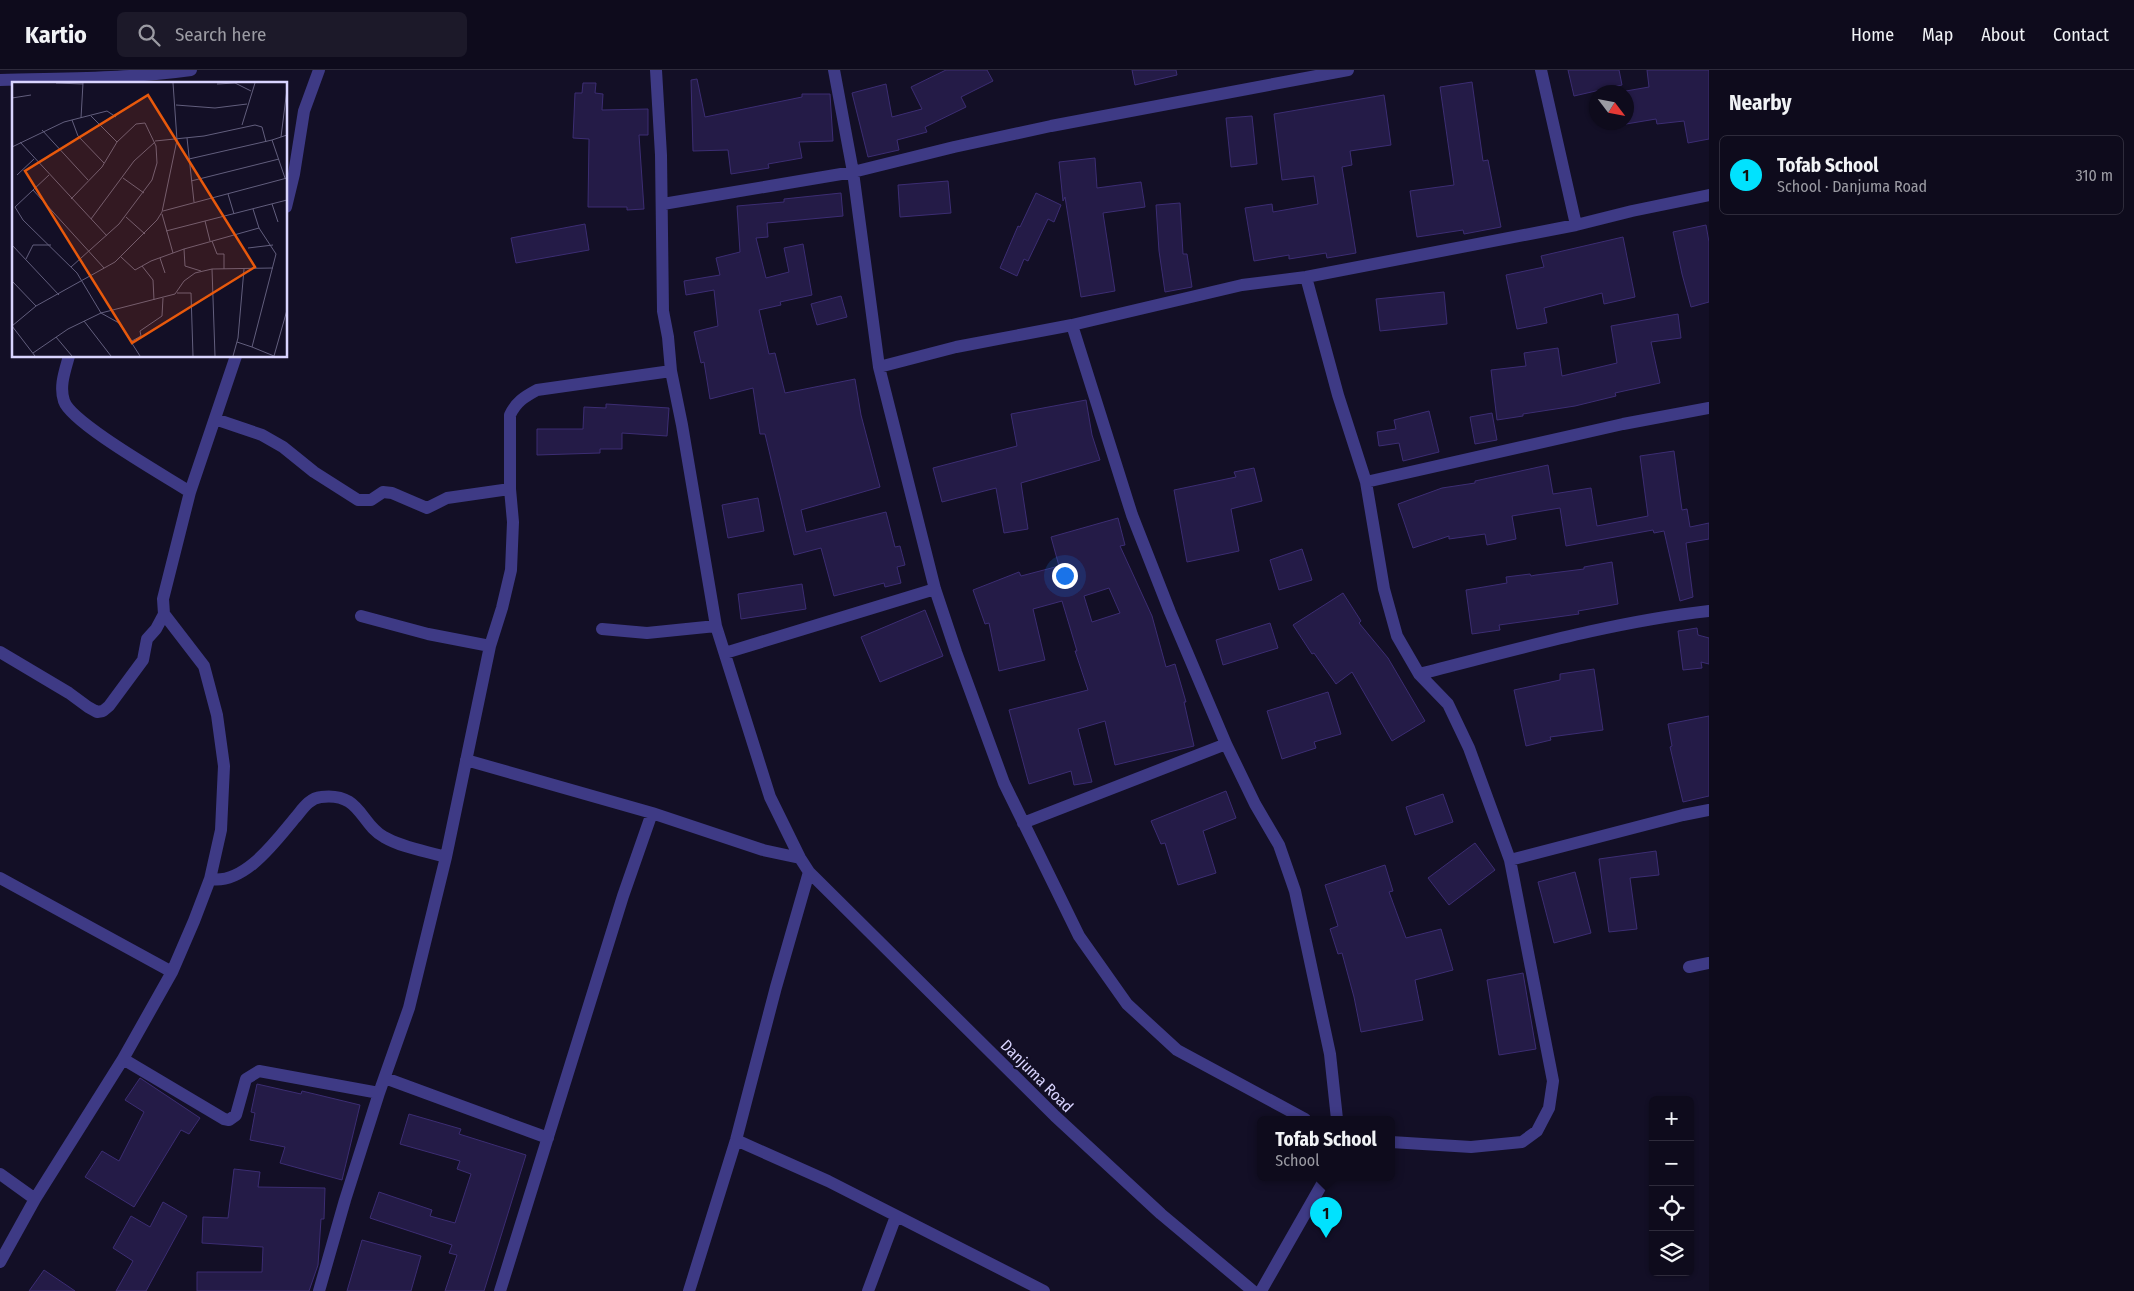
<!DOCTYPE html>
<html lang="en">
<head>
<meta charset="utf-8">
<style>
	:root { --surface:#0e0b1c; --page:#1c1929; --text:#f1f3f6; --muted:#9b9ba3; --line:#2e2b3b; --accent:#01e2fe }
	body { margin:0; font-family:"Fira Sans Condensed",sans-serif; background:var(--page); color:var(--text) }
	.controls { position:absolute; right:15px; bottom:15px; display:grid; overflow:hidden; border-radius:8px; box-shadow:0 1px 4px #0004 }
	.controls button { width:45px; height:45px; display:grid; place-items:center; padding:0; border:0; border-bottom:1px solid var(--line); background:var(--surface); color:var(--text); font:25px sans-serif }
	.compass { position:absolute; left:1589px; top:15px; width:45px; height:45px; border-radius:50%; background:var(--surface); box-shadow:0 1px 4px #0004; rotate:122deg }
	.you { position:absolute; left:1064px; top:505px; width:18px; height:18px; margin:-12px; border:4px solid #fff; border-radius:50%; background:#1a73e8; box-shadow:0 0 0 8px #1a73e833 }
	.badge { display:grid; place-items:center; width:32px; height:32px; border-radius:50%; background:var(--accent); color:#111; font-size:16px; font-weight:700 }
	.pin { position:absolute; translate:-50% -41px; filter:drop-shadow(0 1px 2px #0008) }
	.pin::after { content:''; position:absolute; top:26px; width:18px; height:15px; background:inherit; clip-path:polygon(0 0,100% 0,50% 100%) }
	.popup { position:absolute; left:1257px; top:1046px; width:138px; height:65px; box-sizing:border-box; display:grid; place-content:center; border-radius:8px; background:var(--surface); filter:drop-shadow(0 1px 4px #0005); font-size:16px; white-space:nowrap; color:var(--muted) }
	.popup b { font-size:19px; color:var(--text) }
	.popup::after { content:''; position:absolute; left:50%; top:100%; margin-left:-10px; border:10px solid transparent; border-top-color:var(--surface) }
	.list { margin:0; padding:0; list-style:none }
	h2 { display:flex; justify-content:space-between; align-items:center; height:65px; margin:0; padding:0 20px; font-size:21px }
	h2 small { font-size:16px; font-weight:400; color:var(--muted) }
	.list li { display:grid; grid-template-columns:32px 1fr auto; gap:15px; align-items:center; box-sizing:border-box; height:80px; margin:0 10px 10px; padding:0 10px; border:1px solid var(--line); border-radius:8px }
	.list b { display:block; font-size:19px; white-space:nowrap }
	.list p { margin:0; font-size:16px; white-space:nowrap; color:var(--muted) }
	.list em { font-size:16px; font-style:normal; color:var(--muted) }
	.icon { flex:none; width:28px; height:28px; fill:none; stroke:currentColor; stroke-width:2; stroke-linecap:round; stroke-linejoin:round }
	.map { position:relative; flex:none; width:1709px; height:1221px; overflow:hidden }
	header { display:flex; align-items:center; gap:30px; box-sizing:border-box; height:70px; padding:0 25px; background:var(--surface); border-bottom:1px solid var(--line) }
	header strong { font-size:24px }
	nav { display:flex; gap:28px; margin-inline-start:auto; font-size:18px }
	.search { width:350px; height:45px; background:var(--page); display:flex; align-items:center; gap:12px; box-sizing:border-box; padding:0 18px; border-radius:8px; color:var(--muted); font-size:19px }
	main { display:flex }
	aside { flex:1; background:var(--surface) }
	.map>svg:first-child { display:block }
	.building { fill:#241b47; stroke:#3c2d73; fill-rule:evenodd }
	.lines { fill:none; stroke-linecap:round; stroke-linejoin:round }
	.minor { stroke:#3e3a85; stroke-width:12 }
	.labels { text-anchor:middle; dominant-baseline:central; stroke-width:4.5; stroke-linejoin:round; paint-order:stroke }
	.street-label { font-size:16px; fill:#d9d4ff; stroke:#130f26 }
	.inset-road { fill:none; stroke:#625e7d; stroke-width:1 }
	.view { fill:#e8590c; fill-opacity:0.15; stroke:#e8590c; stroke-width:2.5 }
	.inset-edge { fill:none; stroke:#d9d4ff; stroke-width:2.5 }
</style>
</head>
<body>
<header>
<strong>Kartio</strong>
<div class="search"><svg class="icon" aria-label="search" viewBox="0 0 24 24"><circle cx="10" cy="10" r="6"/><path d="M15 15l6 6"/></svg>Search here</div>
<nav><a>Home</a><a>Map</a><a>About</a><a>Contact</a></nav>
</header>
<main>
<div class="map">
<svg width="1709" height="1221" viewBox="0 0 1709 1221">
	<rect width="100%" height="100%" fill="#130f26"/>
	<path class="building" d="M 946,0 L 987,0 L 993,11 L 961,27 L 966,37 L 925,57 L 927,62 L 897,70 L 899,80 L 868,87 L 852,23 L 886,14 L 892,47 L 922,39 L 911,17 Z
		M 1132,0 L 1176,0 L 1177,5 L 1135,15 Z
		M 1568,0 L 1619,0 L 1622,15 L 1574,26 Z
		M 1647,0 L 1709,0 L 1709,69 L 1688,73 L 1684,51 L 1657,54 L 1656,49 L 1626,54 L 1626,21 L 1649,17 Z
		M 697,9 L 705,47 L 802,27 L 802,24 L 830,24 L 833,71 L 799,72 L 802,88 L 768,94 L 769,98 L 731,104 L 728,80 L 693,81 L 691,10 Z
		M 1472,12 L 1483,91 L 1488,90 L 1501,157 L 1464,164 L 1463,160 L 1417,167 L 1410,121 L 1454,115 L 1440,17 Z
		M 583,13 L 596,13 L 595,23 L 603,24 L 602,40 L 648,39 L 648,65 L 639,65 L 644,139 L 627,140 L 627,137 L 588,137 L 589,69 L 573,68 L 575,23 L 582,23 Z
		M 1384,25 L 1391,75 L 1350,81 L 1352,95 L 1342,97 L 1356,183 L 1327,188 L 1326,183 L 1289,189 L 1289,185 L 1254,191 L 1245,138 L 1272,134 L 1273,142 L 1318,134 L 1314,106 L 1282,110 L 1274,44 Z
		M 1252,46 L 1257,94 L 1231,97 L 1226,48 Z
		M 1095,88 L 1097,118 L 1141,112 L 1145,137 L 1103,143 L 1115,221 L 1081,227 L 1065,127 L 1063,131 L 1059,92 Z
		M 948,111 L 951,143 L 900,147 L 898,115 Z
		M 841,123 L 843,146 L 767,153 L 768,167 L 756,168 L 766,208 L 789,202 L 784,178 L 803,174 L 812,225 L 780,232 L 781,235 L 759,240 L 769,284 L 775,283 L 785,323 L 855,309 L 861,345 L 880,417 L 801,440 L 806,462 L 886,442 L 895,477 L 900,476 L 905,495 L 897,497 L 901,513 L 885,517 L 884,513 L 834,526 L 821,478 L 794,485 L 765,364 L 760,364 L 753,318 L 710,329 L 704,292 L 701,293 L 694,262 L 718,256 L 714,220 L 686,225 L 684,211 L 720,205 L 716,188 L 740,182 L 737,136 L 784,132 L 784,129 Z
		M 1036,123 L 1061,135 L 1054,152 L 1048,149 L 1028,191 L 1024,189 L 1017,206 L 1000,198 L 1018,156 L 1020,157 Z
		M 1180,133 L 1183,184 L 1187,184 L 1192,217 L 1165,222 L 1159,181 L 1156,135 Z
		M 585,154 L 589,180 L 516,193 L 511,168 Z
		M 1706,155 L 1709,172 L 1709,232 L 1691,237 L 1682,204 L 1673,162 Z
		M 1623,167 L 1635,227 L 1604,234 L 1602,223 L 1544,238 L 1547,253 L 1517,259 L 1506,205 L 1544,197 L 1541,186 Z
		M 1444,222 L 1447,254 L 1380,261 L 1376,229 Z
		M 841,226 L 847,247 L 817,255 L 811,234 Z
		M 1678,244 L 1681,268 L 1651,272 L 1660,313 L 1615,323 L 1616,326 L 1575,336 L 1523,344 L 1523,346 L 1497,350 L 1491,300 L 1526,296 L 1524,283 L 1558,278 L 1562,306 L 1617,293 L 1611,256 Z
		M 1086,330 L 1092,365 L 1100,390 L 1021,413 L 1028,459 L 1004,463 L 996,418 L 942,432 L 933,398 L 1017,376 L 1011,344 Z
		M 606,334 L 669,338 L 667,366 L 622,363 L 622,379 L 600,379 L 600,383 L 537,385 L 537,359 L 583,359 L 584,337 L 606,338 Z
		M 1429,341 L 1439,382 L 1403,391 L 1399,373 L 1379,376 L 1377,362 L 1396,359 L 1394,350 Z
		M 1492,343 L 1497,370 L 1475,374 L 1470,347 Z
		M 1674,381 L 1682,440 L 1687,439 L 1690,457 L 1709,453 L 1709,469 L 1686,473 L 1693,527 L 1680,531 L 1664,461 L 1654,463 L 1653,460 L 1566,476 L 1560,438 L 1512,446 L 1516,469 L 1487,475 L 1485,464 L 1449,469 L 1449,466 L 1413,478 L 1398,434 L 1442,418 L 1475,413 L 1475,411 L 1548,395 L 1553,424 L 1591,418 L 1597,456 L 1648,446 L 1640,386 Z
		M 1254,398 L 1262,431 L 1231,439 L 1239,481 L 1187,492 L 1174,420 L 1236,407 L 1234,402 Z
		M 758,428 L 764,461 L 728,468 L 722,435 Z
		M 1118,448 L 1125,475 L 1120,476 L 1152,546 L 1166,597 L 1175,594 L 1186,632 L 1184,632 L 1194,676 L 1115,695 L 1105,651 L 1078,659 L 1092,712 L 1074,715 L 1071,701 L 1029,714 L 1009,640 L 1088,620 L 1075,581 L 1077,581 L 1062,531 L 1033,539 L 1045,590 L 999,601 L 989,553 L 985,554 L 973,520 L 1019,502 L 1021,506 L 1059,496 L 1051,467 ZM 1109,518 L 1120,543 L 1092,552 L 1084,526 Z
		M 1302,479 L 1312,510 L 1279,520 L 1270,490 Z
		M 1612,492 L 1618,534 L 1578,541 L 1579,544 L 1499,555 L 1500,560 L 1472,564 L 1466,520 L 1507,513 L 1506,507 L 1530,504 L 1531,506 L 1536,505 L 1584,499 L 1584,497 Z
		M 802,514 L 806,539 L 741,549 L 738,524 Z
		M 1343,523 L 1361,551 L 1359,553 L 1388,588 L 1425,651 L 1392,671 L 1352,602 L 1336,614 L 1314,583 L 1312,584 L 1293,555 Z
		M 925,540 L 943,586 L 880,612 L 861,567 Z
		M 1270,553 L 1278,578 L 1223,595 L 1216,570 Z
		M 1697,558 L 1698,565 L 1709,568 L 1709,594 L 1701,592 L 1702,598 L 1683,600 L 1678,561 Z
		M 1594,599 L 1603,660 L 1550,667 L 1551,670 L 1526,676 L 1514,620 L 1560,610 L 1560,604 Z
		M 1328,622 L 1341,664 L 1314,672 L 1316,678 L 1282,689 L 1267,641 Z
		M 1709,646 L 1709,726 L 1683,732 L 1670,677 L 1672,676 L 1668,654 Z
		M 1226,721 L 1236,748 L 1203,761 L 1216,803 L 1178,815 L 1165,773 L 1161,774 L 1151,751 Z
		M 1443,724 L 1453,752 L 1415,765 L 1406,737 Z
		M 1475,773 L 1495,800 L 1449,835 L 1428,808 Z
		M 1656,781 L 1659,805 L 1630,808 L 1637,859 L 1609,862 L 1599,789 Z
		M 1385,795 L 1393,821 L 1389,822 L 1406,868 L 1441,859 L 1453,900 L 1415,910 L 1423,950 L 1361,962 L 1354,927 L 1342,883 L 1338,884 L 1330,859 L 1338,856 L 1325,815 Z
		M 1575,802 L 1591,863 L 1554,873 L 1538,812 Z
		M 1523,903 L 1536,979 L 1499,985 L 1487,910 Z
		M 140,1008 L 200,1048 L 189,1064 L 181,1060 L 134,1137 L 85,1107 L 102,1081 L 119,1091 L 144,1042 L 125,1030 Z
		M 257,1014 L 301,1024 L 302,1021 L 360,1035 L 342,1110 L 280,1093 L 285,1077 L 250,1070 L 255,1043 L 251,1042 Z
		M 409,1044 L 461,1059 L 459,1064 L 526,1085 L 484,1221 L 445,1221 L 457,1185 L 449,1183 L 452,1175 L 370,1148 L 379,1122 L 432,1140 L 430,1146 L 455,1153 L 471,1104 L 457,1099 L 460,1091 L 400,1074 Z
		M 234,1099 L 260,1102 L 258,1117 L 325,1118 L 324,1149 L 321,1149 L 318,1195 L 309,1221 L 197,1221 L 197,1202 L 262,1202 L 263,1177 L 202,1173 L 203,1147 L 228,1148 Z
		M 163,1132 L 187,1146 L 146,1221 L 116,1221 L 133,1191 L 113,1178 L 131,1146 L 150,1157 Z
		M 362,1170 L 421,1186 L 411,1221 L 347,1221 Z
		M 44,1200 L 75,1221 L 29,1221 Z"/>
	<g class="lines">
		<path class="minor" d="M 656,0 L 661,85 L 663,241 L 668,267 L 671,301 L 682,355 L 716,556 L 770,727 L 800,788 L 809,802 L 1055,1046 L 1161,1144 L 1253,1221
			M 834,0 L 853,102 L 879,297 L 935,519 L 956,582 L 1004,713 L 1079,866 L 1127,934 L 1177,980 L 1305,1049
			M 1541,0 L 1576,155
			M 0,10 C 64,8 127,9 191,0
			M 663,134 L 853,102 L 954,77 L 1051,56 L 1348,0
			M 286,137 L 294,104 L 304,41 L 319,0
			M 1306,207 L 1338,325 L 1366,412 L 1384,519 L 1397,566 L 1419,604 L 1448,634 L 1469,678 L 1510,790 L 1553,1011 L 1549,1038 L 1537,1061 L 1522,1072 L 1471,1077 L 1391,1072
			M 1072,255 L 1132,445 L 1170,542 L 1226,674 L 1255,734 L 1279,775 L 1295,821 L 1330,984 L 1337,1049
			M 69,286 C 65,301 59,316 64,331 C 71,353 167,407 190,422
			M 879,297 L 956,277 L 1072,255 L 1242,215 L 1306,207 L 1576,155 L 1632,141 L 1709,125
			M 215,349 L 262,365 L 283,377 L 314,402 L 358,430 L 371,430 L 383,422 L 392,423 L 427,438 L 447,428 L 510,419
			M 1366,412 L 1623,354 L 1709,338
			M 361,546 L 428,564 L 490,576
			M 602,559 L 647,563 L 716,556
			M 0,582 L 69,623 L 88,637 L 97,642 L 103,641 L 109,636 L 143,590 L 147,569 L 156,559 L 164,544
			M 725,583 L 935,519
			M 1419,604 C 1515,580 1611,552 1709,541
			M 466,690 L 652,743 L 763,780 L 800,788
			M 1023,753 L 1226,674
			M 1510,790 L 1683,745 L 1709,740
			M 0,808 L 172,902
			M 210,809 C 244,815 275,772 295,748 C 302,740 309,728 321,727 C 361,722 360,754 384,767 C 403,778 426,781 446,787
			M 1689,897 L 1709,893
			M 123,989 L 224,1049 L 229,1050 L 236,1045 L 246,1009 L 259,1001 L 379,1023
			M 385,1008 L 548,1068
			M 736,1070 L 828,1111 L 1044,1221
			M 0,1104 L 35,1129
			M 0,1192 L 35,1129 L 123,989 L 172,902 L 194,851 L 210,809 L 221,760 L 224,696 L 217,645 L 204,596 L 164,544 L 163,529 L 190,422 L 236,286
			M 319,1221 L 345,1130 L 379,1023 L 409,938 L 446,787 L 490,576 L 502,538 L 511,500 L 513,452 L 510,419 L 510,345 C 516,332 524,327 537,320 L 671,301
			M 500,1221 L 623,826 L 652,743
			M 689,1221 L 736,1070 L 776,917 L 809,802
			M 868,1221 L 896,1146
			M 1261,1221 L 1326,1107"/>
	</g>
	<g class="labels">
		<g class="street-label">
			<text transform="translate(1037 1006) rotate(45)">Danjuma Road</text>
		</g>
	</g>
	<g transform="translate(12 12)">
		<rect width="275" height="275" fill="#130f26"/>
		<path class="inset-road" d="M 44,1 L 71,2M 205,2 L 223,1 L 239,9M 0,16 L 19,13M 164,23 L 203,26 L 235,22M 79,34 L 105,60M 69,36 L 71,1M 60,38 L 66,54 L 92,81M 230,43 L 243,1M 30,48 L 76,98M 269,55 L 275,7M 175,56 L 182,120M 143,59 L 192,54 L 243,43 L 250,45 L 254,60M 8,60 L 95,154M 0,65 L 52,40 L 95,29 L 104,35M 177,77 L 260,58M 5,93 L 22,77M 37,93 L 3,125 L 11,138 L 65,191 L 89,231 L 107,241 L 128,274M 111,96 L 132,111M 273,96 L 260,58 L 275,53M 179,99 L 267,77M 21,108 L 92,186M 216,112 L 222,132M 59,117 L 90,85 L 105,60 L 124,42 L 133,41 L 144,64 L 145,81 L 140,98 L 107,142 L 59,185M 260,122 L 266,140M 241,127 L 247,146 L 264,172 L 240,265 L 262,274M 151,129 L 275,96M 150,132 L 161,171M 114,135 L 133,152M 79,137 L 122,79 L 143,60M 193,139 L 198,159M 154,149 L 275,118M 200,159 L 205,172 L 212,172 L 212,187M 0,163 L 47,213M 236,166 L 261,163M 172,167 L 173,184 L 189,189M 109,175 L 123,188 L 139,179 L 172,167 L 247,146M 148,176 L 153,191M 14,177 L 21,163 L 39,163M 130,184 L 141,198 L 142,218M 200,187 L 203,274M 0,199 L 24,224M 165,211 L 179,211 L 181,274M 72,239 L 99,274M 0,244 L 24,224 L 103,180 L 145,138 L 150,130 L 165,58 L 161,1M 0,244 L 23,274M 44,255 L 60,274M 120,259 L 129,254 L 128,249 L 150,234 L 151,216M 225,260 L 240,265M 21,271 L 56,247 L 89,231 L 163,212 L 172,199 L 183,191 L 200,187 L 261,186M 221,274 L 226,256 L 232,187M 262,274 L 275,228"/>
		<path class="view" d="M 136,13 L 243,185 L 120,261 L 13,89 Z"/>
		<rect width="275" height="275" class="inset-edge"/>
	</g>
</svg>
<div class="controls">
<button>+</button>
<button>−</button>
<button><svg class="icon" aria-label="locate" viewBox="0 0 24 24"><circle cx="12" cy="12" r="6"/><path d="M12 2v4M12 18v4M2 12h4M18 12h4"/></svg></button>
<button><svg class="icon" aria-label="layers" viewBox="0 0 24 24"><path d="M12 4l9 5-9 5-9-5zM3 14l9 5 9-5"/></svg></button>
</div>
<svg class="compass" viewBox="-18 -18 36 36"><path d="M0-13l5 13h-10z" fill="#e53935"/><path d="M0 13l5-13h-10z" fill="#9b9ba3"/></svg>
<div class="you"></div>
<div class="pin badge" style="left:1326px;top:1168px">1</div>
<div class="popup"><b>Tofab School</b>School</div>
</div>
<aside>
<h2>Nearby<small></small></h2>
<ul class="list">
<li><span class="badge">1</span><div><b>Tofab School</b><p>School · Danjuma Road</p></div><em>310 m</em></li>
</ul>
</aside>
</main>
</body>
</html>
